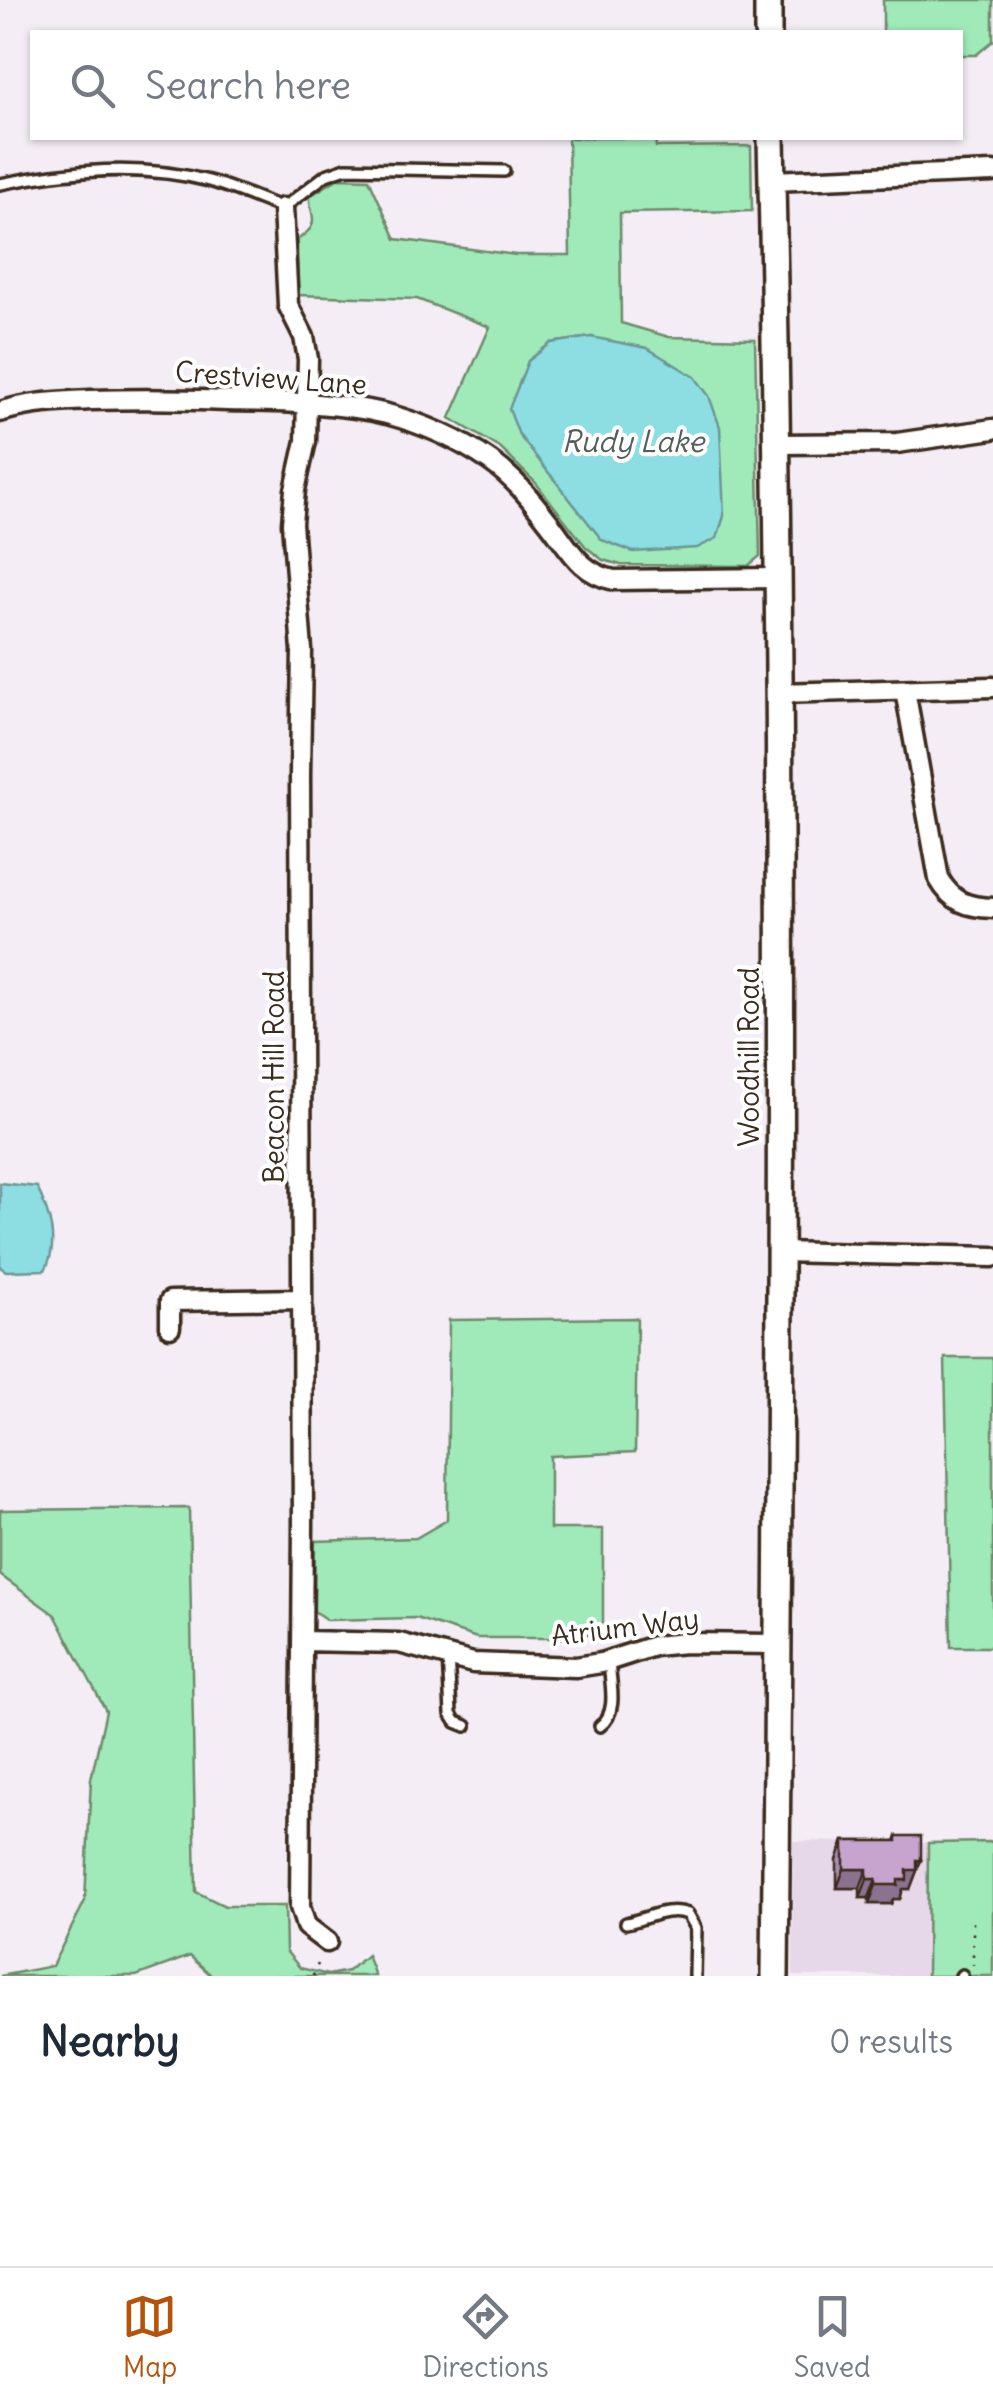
<!DOCTYPE html>
<html lang="en">
<head>
<meta charset="utf-8">
<style>
	:root { --surface:#fff; --page:#f2f2f3; --text:#1f2937; --muted:#747a83; --line:#e0e1e3; --accent:#b45309 }
	body { margin:0; font-family:Delius,sans-serif; background:var(--page); color:var(--text) }
	.list { margin:0; padding:0; list-style:none }
	h2 { display:flex; justify-content:space-between; align-items:center; height:130px; margin:0; padding:0 40px; font-size:42px }
	h2 small { font-size:32px; font-weight:400; color:var(--muted) }
	.icon { flex:none; width:55px; height:55px; fill:none; stroke:currentColor; stroke-width:2; stroke-linecap:round; stroke-linejoin:round }
	.map { position:relative; flex:none; width:993px; height:1976px; overflow:hidden }
	.search { position:absolute; background:var(--surface); box-shadow:0 2px 8px #0004; left:30px; right:30px; top:30px; height:110px; display:flex; align-items:center; gap:25px; box-sizing:border-box; padding:0 35px; border-radius:0px; color:var(--muted); font-size:38px }
	.sheet { height:290px; background:var(--surface) }
	nav { display:flex; justify-content:space-around; align-items:center; box-sizing:border-box; height:140px; border-top:2px solid var(--line); background:var(--surface); font-size:28px; color:var(--muted) }
	nav a { display:grid; justify-items:center; gap:5px }
	nav .on { color:var(--accent) }
	.map>svg:first-child { display:block }
	.built { fill:#e6d7e9 }
	.green { fill:#a0eab9; stroke:#6e8a6c; stroke-width:2.5; fill-rule:evenodd }
	.water { fill:#8cdee3; stroke:#6c9694; stroke-width:2.5 }
	.lines { fill:none; stroke-linecap:round; stroke-linejoin:round }
	.lane-casing { stroke:#3b2a1e; stroke-width:16 }
	.street-casing { stroke:#3b2a1e; stroke-width:25 }
	.secondary-casing { stroke:#3b2a1e; stroke-width:32 }
	.path { stroke:#3b2a1e; stroke-width:2.5; stroke-dasharray:2.5 8; stroke-linecap:butt }
	.lane { stroke:#fff; stroke-width:9 }
	.street { stroke:#fff; stroke-width:18 }
	.secondary { stroke:#fff; stroke-width:25 }
	.wall { fill:#ab8db1; stroke:#3b2a1e; stroke-width:2.5 }
	.shaded-wall { fill:#8b7390; stroke:#3b2a1e; stroke-width:2.5 }
	.building { fill:#c7a4ce; stroke:#3b2a1e; stroke-width:2.5 }
	.labels { text-anchor:middle; dominant-baseline:central; stroke-width:8; stroke-linejoin:round; paint-order:stroke }
	.street-label { font-size:28px; fill:#3b2a1e; stroke:#fff }
	.water-label { font-size:30px; font-style:italic; fill:#536059; stroke:#fff }
</style>
</head>
<body>
<div class="map">
<svg width="993" height="1976" viewBox="0 0 993 1976">
	<rect width="100%" height="100%" fill="#f4edf5"/>
	<filter id="ink" filterUnits="userSpaceOnUse"><feTurbulence type="fractalNoise" baseFrequency=".01" numOctaves="2"/><feDisplacementMap in="SourceGraphic" scale="20" xChannelSelector="R" yChannelSelector="G"/><feConvolveMatrix kernelMatrix="1 2 1 2 8 2 1 2 1" color-interpolation-filters="sRGB"/></filter>
	<g filter="url(#ink)">
		<path class="built" d="M 793,1841 L 928,1843 L 927,1976 L 793,1976 Z"/>
		<path class="green" d="M 883,0 L 993,0 L 993,41 L 976,55 L 961,55 L 960,32 L 883,32 Z
			M 568,138 L 655,138 L 656,147 L 751,146 L 752,211 L 620,213 L 621,323 L 669,337 L 755,339 L 760,556 L 748,566 L 621,565 L 603,560 L 586,547 L 536,483 L 500,448 L 450,418 L 490,327 L 417,299 L 298,295 L 297,241 C 300,237 305,235 308,231 C 319,221 308,208 310,196 L 339,178 L 369,179 L 396,239 L 516,255 L 570,255 ZM 592,337 L 602,539 L 519,435 L 528,361 L 551,343 Z
			M 637,1318 L 635,1452 L 550,1456 L 550,1529 L 603,1529 L 603,1629 L 579,1638 L 477,1638 L 416,1618 L 327,1620 L 314,1611 L 315,1541 L 416,1538 L 447,1520 L 449,1320 Z
			M 945,1358 L 993,1358 L 993,1647 L 951,1647 Z
			M 189,1508 L 196,1892 L 225,1906 L 285,1906 L 286,1951 L 300,1968 L 328,1975 L 348,1971 L 367,1955 L 375,1976 L 212,1976 L 190,1956 L 136,1976 L 0,1976 L 52,1966 L 85,1901 L 91,1779 L 106,1711 L 55,1615 L 0,1575 L 0,1510 Z
			M 993,1842 L 993,1976 L 927,1976 L 928,1843 Z"/>
		<path class="water" d="M 591,337 L 647,348 L 695,377 L 709,396 L 720,427 L 724,516 L 717,538 L 697,548 L 633,552 L 602,540 L 519,435 L 509,409 L 528,361 L 551,343 Z
			M 0,1183 L 37,1187 C 49,1213 60,1243 45,1270 L 6,1271 L 0,1267 Z"/>
		<g class="lines">
			<defs>
				<path id="lane" d="M 0,184 C 68,170 141,163 209,181 C 234,188 258,199 283,208 L 326,175 L 346,168 L 504,171
					M 448,1655 L 451,1714 L 456,1722 L 466,1726
					M 600,1726 C 619,1712 610,1683 609,1661
					M 626,1923 C 647,1919 667,1906 688,1914 L 696,1928 L 695,1976
					M 961,1976 L 962,1975"/>
				<path id="street" d="M 772,181 L 993,172
					M 283,208 L 288,305 L 304,337 L 308,359 L 306,441 L 295,490 L 292,523 L 302,650 L 300,774 L 303,1523 L 300,1907 L 306,1926 L 327,1942
					M 0,412 C 30,402 59,402 90,400 C 136,399 181,399 227,401 C 278,402 337,402 387,414 C 424,424 458,439 490,461 C 513,477 531,499 548,521 C 569,547 579,573 614,580 L 778,578
					M 776,444 L 897,443 L 993,429
					M 905,690 L 939,879 C 952,902 967,907 993,908
					M 778,693 L 993,687
					M 779,1252 L 993,1257
					M 170,1327 L 170,1301 L 302,1299
					M 302,1641 L 399,1643 L 473,1663 L 576,1667 L 601,1663 L 654,1646 L 685,1643 L 778,1644"/>
				<path id="secondary" d="M 768,0 L 768,32
					M 771,138 C 785,750 781,1363 775,1976"/>
			</defs>
			<use href="#lane" class="lane-casing"/>
			<use href="#street" class="street-casing"/>
			<use href="#secondary" class="secondary-casing"/>
			<path class="path" d="M 973,1922 L 973,1965
				M 313,1976 L 320,1959"/>
			<use href="#lane" class="lane"/>
			<use href="#street" class="street"/>
			<use href="#secondary" class="secondary"/>
		</g>
		<path class="wall" d="M 897,1836 L 921,1860 L 910,1889 L 903,1889 L 900,1899 L 893,1899 L 891,1904 L 869,1904 L 869,1898 L 860,1898 L 860,1888 L 837,1888 L 837,1860 L 844,1841 L 895,1841 Z"/>
		<path class="shaded-wall" d="M 917,1860 L 921,1860 L 910,1889 L 903,1889 L 900,1899 L 893,1899 L 891,1904 L 869,1904 L 876,1885 L 898,1880 Z
			M 844,1869 L 867,1869 L 860,1888 L 837,1888 Z
			M 867,1879 L 876,1879 L 869,1898 L 860,1898 Z"/>
		<path class="building" d="M 897,1836 L 921,1836 L 921,1860 L 917,1860 L 917,1870 L 907,1870 L 907,1880 L 898,1880 L 898,1885 L 876,1885 L 876,1879 L 867,1879 L 867,1869 L 844,1869 L 844,1841 L 897,1841 Z"/>
	</g>
	<g class="labels">
		<g class="street-label">
			<text transform="translate(271 378) rotate(4)">Crestview Lane</text>
			<text transform="translate(749 1057) rotate(-90)">Woodhill Road</text>
			<text transform="translate(274 1077) rotate(-90)">Beacon Hill Road</text>
			<text transform="translate(625 1627) rotate(-7)">Atrium Way</text>
		</g>
		<g class="water-label">
			<text x="633" y="441">Rudy Lake</text>
		</g>
	</g>
</svg>
<div class="search"><svg class="icon" aria-label="search" viewBox="0 0 24 24"><circle cx="10" cy="10" r="6"/><path d="M15 15l6 6"/></svg>Search here</div>
</div>
<section class="sheet">
<h2>Nearby<small>0 results</small></h2>
<ul class="list">
</ul>
</section>
<nav>
<a class="on"><svg class="icon" aria-label="map" viewBox="0 0 24 24"><path d="M3 6l6-2 6 2 6-2v14l-6 2-6-2-6 2zM9 4v14M15 6v14"/></svg>Map</a>
<a><svg class="icon" aria-label="directions" viewBox="0 0 24 24"><path d="M12 3l9 9-9 9-9-9zM9 14v-3h6M13 9l2 2-2 2"/></svg>Directions</a>
<a><svg class="icon" aria-label="saved" viewBox="0 0 24 24"><path d="M7 4h10v16l-5-4-5 4z"/></svg>Saved</a>
</nav>
</body>
</html>
